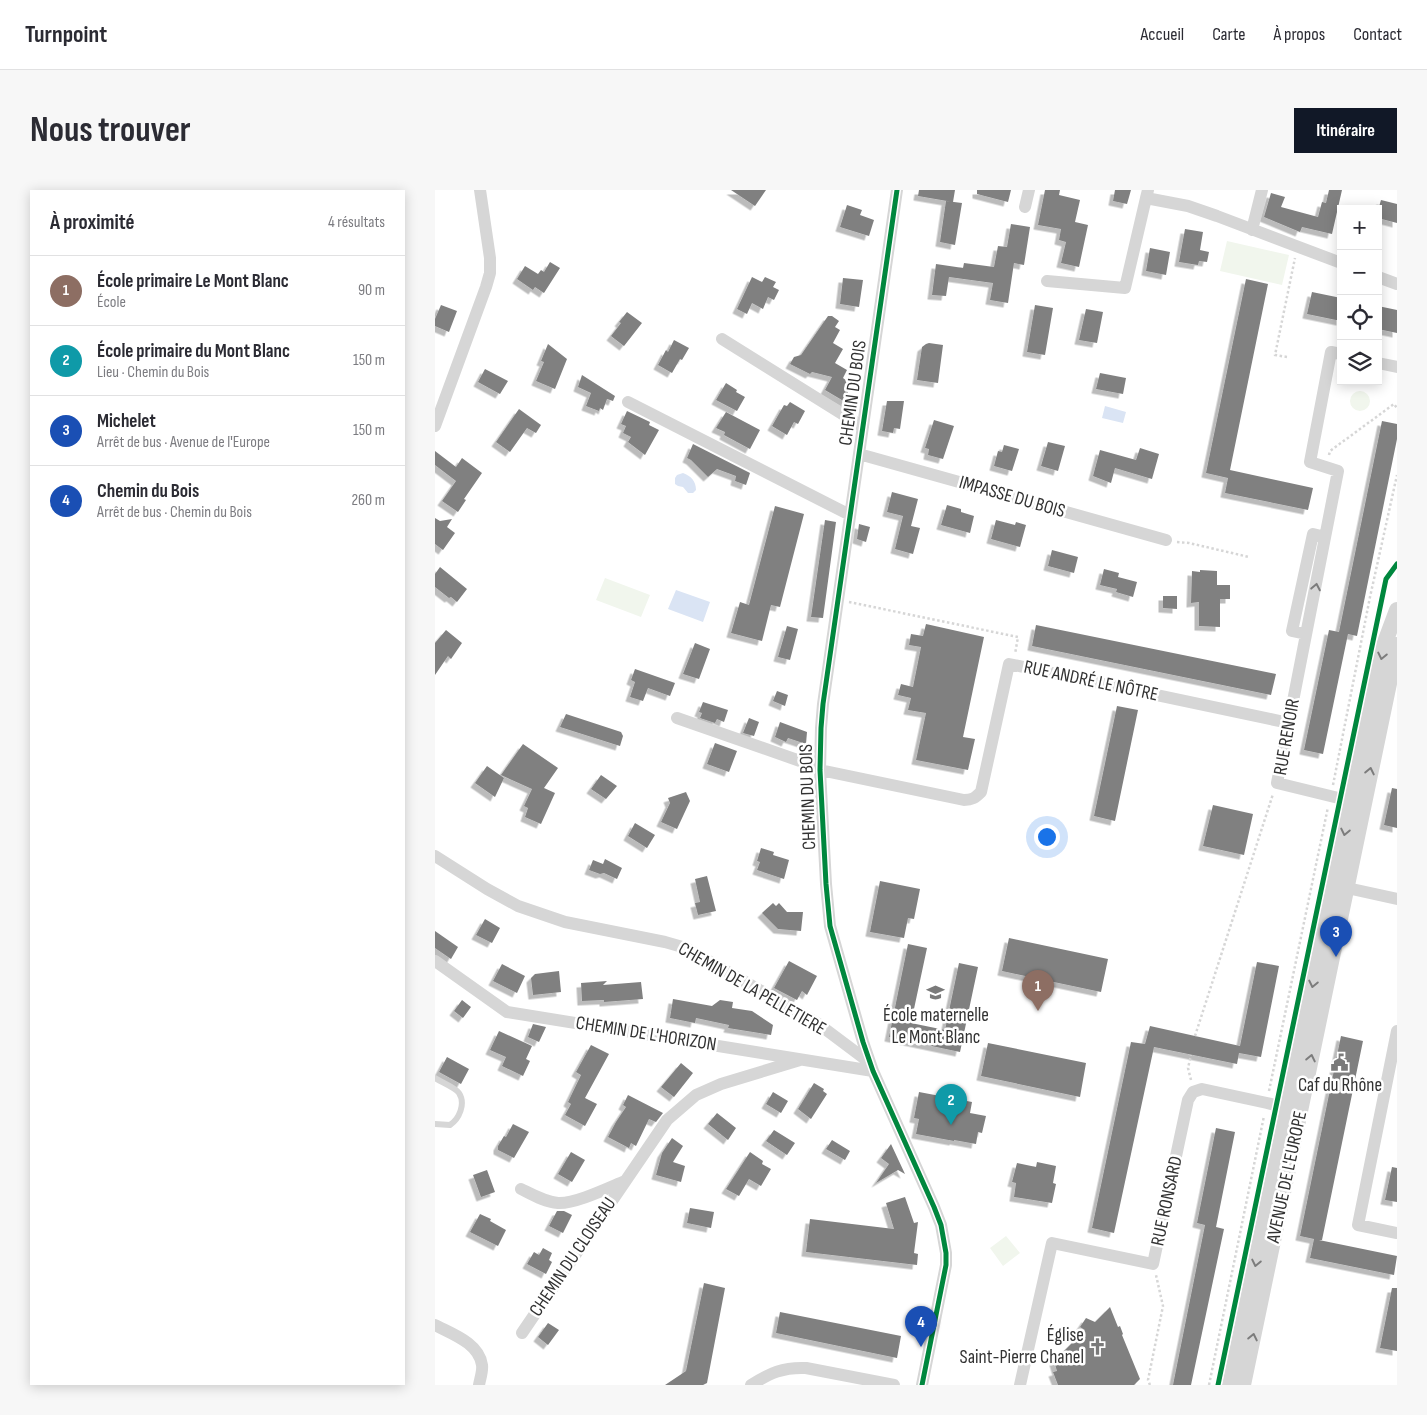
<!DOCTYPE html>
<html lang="fr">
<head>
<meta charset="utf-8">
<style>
	:root { --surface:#fff; --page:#f7f7f7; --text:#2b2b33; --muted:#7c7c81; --line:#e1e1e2; --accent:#111827 }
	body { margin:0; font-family:"Sofia Sans Condensed",sans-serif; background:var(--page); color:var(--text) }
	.controls { position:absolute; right:15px; top:15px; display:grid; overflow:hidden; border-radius:0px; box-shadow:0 2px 12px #0003 }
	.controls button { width:45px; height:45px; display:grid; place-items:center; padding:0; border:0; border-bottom:1px solid var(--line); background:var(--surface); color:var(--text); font:25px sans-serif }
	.you { position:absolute; left:611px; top:646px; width:18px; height:18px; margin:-12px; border:4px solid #fff; border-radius:50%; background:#1a73e8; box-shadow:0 0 0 8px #1a73e833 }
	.badge { display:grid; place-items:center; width:32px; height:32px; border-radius:50%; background:var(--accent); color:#fff; font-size:16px; font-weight:700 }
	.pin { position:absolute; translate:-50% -41px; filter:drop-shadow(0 1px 2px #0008) }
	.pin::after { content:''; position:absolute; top:26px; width:18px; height:15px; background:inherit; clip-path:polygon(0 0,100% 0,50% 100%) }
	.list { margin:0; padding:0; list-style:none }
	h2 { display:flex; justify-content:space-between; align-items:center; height:65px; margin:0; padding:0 20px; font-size:21px }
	h2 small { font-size:16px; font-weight:400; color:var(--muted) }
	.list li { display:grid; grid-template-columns:32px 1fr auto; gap:15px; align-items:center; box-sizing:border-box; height:70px; padding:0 20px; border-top:1px solid var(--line) }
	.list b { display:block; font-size:19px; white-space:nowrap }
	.list p { margin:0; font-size:16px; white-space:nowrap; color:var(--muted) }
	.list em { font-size:16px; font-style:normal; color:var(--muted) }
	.icon { flex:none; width:28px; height:28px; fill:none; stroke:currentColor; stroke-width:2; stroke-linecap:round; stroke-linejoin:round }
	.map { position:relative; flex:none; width:962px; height:1195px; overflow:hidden; border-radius:0px }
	header { display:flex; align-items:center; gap:30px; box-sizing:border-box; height:70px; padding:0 25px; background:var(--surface); border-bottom:1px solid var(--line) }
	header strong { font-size:24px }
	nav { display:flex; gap:28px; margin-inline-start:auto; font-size:18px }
	.intro { display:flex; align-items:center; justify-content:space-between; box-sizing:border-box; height:120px; padding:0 30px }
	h1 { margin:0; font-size:35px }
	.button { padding:12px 22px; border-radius:0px; background:var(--accent); color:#fff; font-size:18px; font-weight:700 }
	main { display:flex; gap:30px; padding:0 30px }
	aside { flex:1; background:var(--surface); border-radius:0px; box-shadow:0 2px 12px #0003 }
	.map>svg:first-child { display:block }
	.green { fill:#f1f6ed }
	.water { fill:#dae4f4 }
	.building { fill:#808080; filter:url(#shadow) }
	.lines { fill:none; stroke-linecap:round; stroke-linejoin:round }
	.path { stroke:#d6d6d6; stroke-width:2.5; stroke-dasharray:2.5 2.5; stroke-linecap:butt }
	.service { stroke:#d6d6d6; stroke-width:6 }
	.minor { stroke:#d6d6d6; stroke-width:12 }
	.tertiary { stroke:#d6d6d6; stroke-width:16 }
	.cycleway-casing { stroke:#fff; stroke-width:8 }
	.cycleway { stroke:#00873e; stroke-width:5 }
	.oneway { stroke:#7c7c7c }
	.labels { text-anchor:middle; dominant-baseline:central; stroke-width:5; stroke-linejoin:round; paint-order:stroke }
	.street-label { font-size:19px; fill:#323232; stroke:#fff }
	.poi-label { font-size:19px; fill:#323232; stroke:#fff }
</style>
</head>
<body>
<header>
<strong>Turnpoint</strong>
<nav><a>Accueil</a><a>Carte</a><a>À propos</a><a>Contact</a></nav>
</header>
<div class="intro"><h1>Nous trouver</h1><a class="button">Itinéraire</a></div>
<main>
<aside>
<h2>À proximité<small>4 résultats</small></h2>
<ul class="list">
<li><span class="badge" style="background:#8d6e63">1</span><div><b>École primaire Le Mont Blanc</b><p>École</p></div><em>90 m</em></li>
<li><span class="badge" style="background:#0f9aa8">2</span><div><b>École primaire du Mont Blanc</b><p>Lieu · Chemin du Bois</p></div><em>150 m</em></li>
<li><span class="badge" style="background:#1a4fb4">3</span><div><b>Michelet</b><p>Arrêt de bus · Avenue de l'Europe</p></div><em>150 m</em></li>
<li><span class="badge" style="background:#1a4fb4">4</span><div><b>Chemin du Bois</b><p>Arrêt de bus · Chemin du Bois</p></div><em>260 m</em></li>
</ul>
</aside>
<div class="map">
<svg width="962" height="1195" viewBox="0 0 962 1195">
	<defs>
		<filter id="shadow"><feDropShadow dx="-4.5" dy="4.5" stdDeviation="0" flood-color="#0004"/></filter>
	</defs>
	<rect width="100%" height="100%" fill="#fff"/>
	<path class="green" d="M 792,51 L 854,65 L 847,95 L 785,81 Z
		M915 211a10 10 0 1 1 20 0a10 10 0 1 1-20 0Z
		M 170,388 L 215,405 L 206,427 L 161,410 Z
		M 571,1046 L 585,1063 L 568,1076 L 555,1058 Z"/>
	<path class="water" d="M 670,216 L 691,222 L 688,233 L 667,228 Z
		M 248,283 C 256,286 261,291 261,300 L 258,303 L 253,303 L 248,297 L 243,296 L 240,294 L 240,288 L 242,285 Z
		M 241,400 L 275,412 L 268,432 L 233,419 Z"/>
	<path class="building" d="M 296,0 L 331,0 L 320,16 Z
		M 484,0 L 520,0 L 518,12 L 483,6 Z
		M 542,0 L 576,0 L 573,12 L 542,4 Z
		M 610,0 L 625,0 L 624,5 L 645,10 L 640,32 L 653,35 L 644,77 L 626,73 L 631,52 L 624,50 L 626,39 L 603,35 Z
		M 680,0 L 696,0 L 692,14 L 678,11 Z
		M 894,0 L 907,0 L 897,44 L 867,37 L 865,42 L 829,27 L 836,3 L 850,7 L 846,17 L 883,27 L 887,12 L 891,13 Z
		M 946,10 L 962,14 L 962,33 L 943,28 L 943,20 Z
		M 511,11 L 527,13 L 520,55 L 505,52 Z
		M 412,15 L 427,20 L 425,25 L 439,30 L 434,46 L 405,37 Z
		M 576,34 L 595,37 L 589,75 L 579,73 L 573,113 L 555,110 L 558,93 L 514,87 L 511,106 L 497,105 L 501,74 L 528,78 L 529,73 L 559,77 L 563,56 L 572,57 Z
		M 750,39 L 768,42 L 765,60 L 774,62 L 772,72 L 764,71 L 763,75 L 744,72 Z
		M 715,58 L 735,62 L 731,85 L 711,81 Z
		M 115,72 L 125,78 L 109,103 L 100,97 L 98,100 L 82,89 L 90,76 L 103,84 L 106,80 L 109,82 Z
		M 317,87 L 327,92 L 330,87 L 341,92 L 338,97 L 344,100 L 339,110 L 333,107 L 328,119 L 317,113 L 312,124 L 302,119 Z
		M 408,88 L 428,90 L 424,117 L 405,114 Z
		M 811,89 L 833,94 L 795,280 L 878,298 L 873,320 L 790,303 L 793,288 L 771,283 Z
		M 877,102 L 906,108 L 906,131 L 872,124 Z
		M 6,115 L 22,121 L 14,142 L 0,136 L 0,129 Z
		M 600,115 L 618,118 L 610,165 L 592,162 Z
		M 943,116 L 962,120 L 962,143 L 943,139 Z
		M 651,119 L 668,122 L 662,153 L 644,150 Z
		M 192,122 L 207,133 L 189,156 L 176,146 L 186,133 L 184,132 Z
		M 393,126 L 397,126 L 404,131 L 400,137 L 405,140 L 398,153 L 408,159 L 400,173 L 412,180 L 408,188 L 412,191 L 409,199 L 413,201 L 412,213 L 390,200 L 397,187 L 377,182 L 375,184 L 355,174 L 359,167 L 366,165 Z
		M 239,150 L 254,158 L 247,170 L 245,169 L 237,183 L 223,175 L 231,160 L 233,162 Z
		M 494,153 L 508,155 L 503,193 L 482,190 L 487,157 L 491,154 Z
		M 113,154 L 132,169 L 120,199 L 101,191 L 109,172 L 106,171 Z
		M 50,179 L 73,191 L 65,204 L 43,192 Z
		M 665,183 L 691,188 L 688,204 L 661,199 Z
		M 147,185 L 180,206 L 178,211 L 172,209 L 168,220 L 165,218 L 164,221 L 151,216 L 156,203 L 143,197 Z
		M 291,193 L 302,200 L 301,202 L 310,207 L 302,221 L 281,210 Z
		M 452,211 L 469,211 L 465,239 L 459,238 L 458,243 L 447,241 Z
		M 355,212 L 370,221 L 363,234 L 359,232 L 352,245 L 337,236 L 349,215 L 352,216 Z
		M 84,219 L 106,235 L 101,243 L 92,238 L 75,262 L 61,252 Z
		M 192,221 L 215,232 L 214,235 L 224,240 L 210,265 L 193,252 L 196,247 L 188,243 L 191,236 L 186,234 Z
		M 291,222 L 325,240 L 315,259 L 289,245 L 290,242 L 281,238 Z
		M 499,230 L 519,236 L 508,269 L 493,265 L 494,259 L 490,258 Z
		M 947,231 L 962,234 L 962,249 L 922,446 L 913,444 L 888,564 L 869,560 L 894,440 L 904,442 Z
		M 613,252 L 630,256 L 623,281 L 606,276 Z
		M 258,254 L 315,283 L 311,295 L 300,291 L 301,286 L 282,279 L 273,287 L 256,270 L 252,268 Z
		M 569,255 L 584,259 L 577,281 L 559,276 L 563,261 L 567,262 Z
		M 705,258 L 724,264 L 717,289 L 680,278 L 676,293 L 658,286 L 665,260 L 701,270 Z
		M 0,261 L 21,277 L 27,268 L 47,283 L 29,309 L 31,310 L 23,322 L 7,311 L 21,291 L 0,275 Z
		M 457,302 L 483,309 L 476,336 L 485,338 L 478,364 L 460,359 L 468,326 L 452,322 Z
		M 512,315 L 526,319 L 526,322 L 539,326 L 535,343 L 506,335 Z
		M 340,316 L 369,324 L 345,417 L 336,415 L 327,451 L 296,443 L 305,412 L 314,415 Z
		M 0,328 L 5,331 L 17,329 L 12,337 L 20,343 L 8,360 L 0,354 Z
		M 390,330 L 401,332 L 388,428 L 376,427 Z
		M 561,330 L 580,335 L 581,332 L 591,335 L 585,357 L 556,349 Z
		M 424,334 L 435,337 L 431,352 L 422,349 Z
		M 617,360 L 643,367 L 639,383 L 613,376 Z
		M 5,377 L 32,399 L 22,412 L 16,407 L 14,408 L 0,397 L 0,384 Z
		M 669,379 L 684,383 L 683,387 L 702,392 L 698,407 L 681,402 L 682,399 L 665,395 Z
		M 765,380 L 782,381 L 782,395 L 795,395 L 795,409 L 785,409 L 785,437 L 764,436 L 764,412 L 756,413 L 757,381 L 765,382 Z
		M 728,406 L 742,406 L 742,419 L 728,418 Z
		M 491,434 L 549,447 L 528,547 L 540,549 L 533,580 L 481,570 L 491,523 L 473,520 L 476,508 L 463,505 L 466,494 L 478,497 L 486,457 L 474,455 L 476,444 L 488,446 Z
		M 601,435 L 841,484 L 836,505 L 597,456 Z
		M 352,436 L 363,439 L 355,470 L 343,467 Z
		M 11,440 L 27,453 L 16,469 L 13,466 L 0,485 L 0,453 Z
		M 260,453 L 275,459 L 264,489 L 248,484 Z
		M 200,479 L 240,493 L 235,506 L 213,498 L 208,511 L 195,507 L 200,492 L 196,490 Z
		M 342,501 L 353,505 L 350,516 L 338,511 Z
		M 268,512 L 293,520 L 289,532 L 282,529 L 280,533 L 265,528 L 267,523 L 264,522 Z
		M 682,516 L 703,520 L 680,631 L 659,626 Z
		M 131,524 L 186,542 L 188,546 L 185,556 L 125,537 Z
		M 314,528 L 324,532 L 319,546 L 308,543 Z
		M 345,532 L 372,542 L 371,554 L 353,548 L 351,552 L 340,547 Z
		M 280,553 L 302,561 L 294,582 L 272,574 Z
		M 88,554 L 123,578 L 109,598 L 120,603 L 106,634 L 90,627 L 93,618 L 89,616 L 97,599 L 66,585 Z
		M 52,576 L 69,588 L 60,607 L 40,593 Z
		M 166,585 L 182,596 L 171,609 L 156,599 Z
		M 957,598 L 962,599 L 962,638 L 949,635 Z
		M 251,602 L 255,611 L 242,639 L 226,632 L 235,613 L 233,608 Z
		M 778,615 L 818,624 L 809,665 L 768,656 Z
		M 200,633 L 220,645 L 212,658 L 193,646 Z
		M 326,658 L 339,662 L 338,665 L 354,670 L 349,689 L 322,680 L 325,672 L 322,671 Z
		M 170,669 L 187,678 L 182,689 L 169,683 L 165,684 L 154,680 L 158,670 L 168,674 Z
		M 272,686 L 281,721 L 263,725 L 260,713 L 265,712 L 260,689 Z
		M 445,691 L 485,699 L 479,729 L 473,728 L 469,748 L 435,742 Z
		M 338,713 L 341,716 L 344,713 L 352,722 L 368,722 L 366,741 L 343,739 L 327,723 Z
		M 50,729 L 65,738 L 57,753 L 41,745 Z
		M 0,741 L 23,757 L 16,769 L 0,758 Z
		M 574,748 L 673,769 L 666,802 L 567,781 Z
		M 473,754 L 492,758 L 476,833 L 510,840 L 524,773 L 543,777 L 525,862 L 454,847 Z
		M 354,771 L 382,786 L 372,805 L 367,801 L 362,810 L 339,798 Z
		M 822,772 L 844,776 L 826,867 L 804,863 L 802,874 L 719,857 L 679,1043 L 657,1038 L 696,852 L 710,854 L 715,836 L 805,856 Z
		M 67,774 L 90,786 L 82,803 L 58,791 Z
		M 124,781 L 126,802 L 98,805 L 96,788 L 100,784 Z
		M 172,791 L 168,795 L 206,792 L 208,809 L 169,812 L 169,810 L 147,811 L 146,793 Z
		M 238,809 L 277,816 L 285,810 L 298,812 L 297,818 L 317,821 L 338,835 L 336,845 L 293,838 L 294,835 L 261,828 L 260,833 L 235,828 Z
		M 27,810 L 36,817 L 28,828 L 19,821 Z
		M 98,834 L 111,837 L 104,852 L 93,847 Z
		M 64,841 L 97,856 L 91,869 L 95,871 L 88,886 L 67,876 L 71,867 L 55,860 Z
		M 906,846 L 928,851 L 887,1050 L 884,1050 L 962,1066 L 959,1085 L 875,1068 L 879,1049 L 865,1046 Z
		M 553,853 L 651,873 L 645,907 L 546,886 Z
		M 156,855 L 174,864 L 150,908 L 162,914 L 150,936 L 130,925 L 136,914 L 133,912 L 146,885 L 141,882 Z
		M 12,867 L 34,879 L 26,894 L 4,882 Z
		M 246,873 L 258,883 L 239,907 L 226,897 Z
		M 379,893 L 389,899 L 388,901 L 392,904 L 376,929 L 363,919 Z
		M 338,902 L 353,911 L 346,923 L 331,914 Z
		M 484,902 L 537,912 L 535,923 L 551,926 L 547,943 L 543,942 L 541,954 L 519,950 L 519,951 L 481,944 L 484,929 L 479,928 Z
		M 193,905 L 228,923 L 221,932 L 214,929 L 201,956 L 196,953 L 194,958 L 173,947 L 181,932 L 191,917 L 188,915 Z
		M 282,923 L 301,938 L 293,950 L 273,934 Z
		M 78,934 L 94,942 L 79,968 L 63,960 L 63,956 L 69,946 L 71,947 Z
		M 781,938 L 800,942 L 781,1037 L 789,1039 L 756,1195 L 738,1195 L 770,1035 L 762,1033 Z
		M 339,940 L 360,953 L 352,965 L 331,951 Z
		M 237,948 L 248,956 L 238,972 L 250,976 L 246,992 L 221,985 L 227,963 Z
		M 397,950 L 415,961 L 410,970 L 391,959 Z
		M 456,954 L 470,984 L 463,980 L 441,993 L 454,974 L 446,968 Z
		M 136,962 L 150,970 L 137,992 L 123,984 Z
		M 315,962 L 328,971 L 327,974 L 336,979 L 326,996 L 314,989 L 304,1006 L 291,999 Z
		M 602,972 L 621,976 L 618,993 L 621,994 L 617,1013 L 579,1007 L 581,993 L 577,992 L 582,973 L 601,977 Z
		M 957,977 L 962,978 L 962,1012 L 950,1010 Z
		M 52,980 L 60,1002 L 46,1007 L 38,985 Z
		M 470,1007 L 479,1033 L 483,1032 L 479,1063 L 483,1064 L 482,1075 L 371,1062 L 375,1029 L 459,1039 L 451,1013 Z
		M 255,1018 L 279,1022 L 276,1038 L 252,1033 Z
		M 122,1021 L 129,1021 L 137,1025 L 128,1043 L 114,1036 Z
		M 45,1024 L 56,1029 L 55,1031 L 71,1040 L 63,1056 L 35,1042 Z
		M 108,1058 L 117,1063 L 114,1070 L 117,1072 L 111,1084 L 92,1074 L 99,1062 L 104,1065 Z
		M 269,1093 L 290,1098 L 272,1193 L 268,1195 L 230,1195 L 251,1181 Z
		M 957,1098 L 962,1098 L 962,1161 L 945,1158 Z
		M 675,1117 L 683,1137 L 685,1136 L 688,1144 L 687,1145 L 705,1189 L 699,1195 L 623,1195 L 618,1182 L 622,1181 L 619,1171 L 650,1140 L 645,1137 L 651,1128 L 660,1132 Z
		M 345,1122 L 466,1146 L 462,1168 L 341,1143 Z
		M 113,1133 L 124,1140 L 113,1155 L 103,1147 Z"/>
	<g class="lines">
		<path class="path" d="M 852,167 L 840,165 L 860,68
			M 894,265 L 895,261 L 959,214 L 962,218
			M 742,352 L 754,353 L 814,367
			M 414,412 L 583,447 L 580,464
			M 898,595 L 935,407 L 962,285
			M 760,846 L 838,604
			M 756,890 L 753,878 L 756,865
			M 834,901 L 893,617
			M 715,1195 L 713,1190 L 728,1116 L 721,1085
			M 774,1195 L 829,926"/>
		<path class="service" d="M 0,888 C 6,892 21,898 24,903 C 31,914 24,929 15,935 L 0,934"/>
		<path class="minor" d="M 462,0 L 388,514 L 386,538 L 385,580 L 391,694 L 395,736 L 428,852 L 438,881 L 499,1017 L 506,1035 L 511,1063 L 511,1075 L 487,1195
			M 713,0 L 711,8 L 753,16 L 782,26 L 906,73
			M 590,17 L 594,0
			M 817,40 L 827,0
			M 943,87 L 962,94
			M 612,91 L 690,98 L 711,8
			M 287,149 L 428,237
			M 906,164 L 896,162 L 875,272 L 903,281 L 842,593 L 924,613
			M 943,173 L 962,177
			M 193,212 L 415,325
			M 0,236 L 51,97 L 55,83 L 55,68 L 45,0
			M 424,264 L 731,350
			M 871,444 L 857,441 L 878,344 L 890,347
			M 242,528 L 385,578
			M 385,580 L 529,610 C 537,610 540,608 546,602 L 574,474 L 854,533
			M 0,666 L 52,699 L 83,716 L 130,732 L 230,752 L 251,758 L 382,833 L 434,872
			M 903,696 L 962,709
			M 0,771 L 72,822 L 438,881
			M 962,841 L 923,1035 L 962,1043
			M 86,999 C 98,1005 110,1012 123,1013 C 140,1014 173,998 190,991
			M 0,1135 C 17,1144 44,1153 47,1175 C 48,1181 45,1189 44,1195
			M 87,1143 L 232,930 L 261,905 L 286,894 L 365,870
			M 316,1195 C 335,1183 348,1177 371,1178 L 459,1195
			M 585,1195 L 617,1053 L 718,1074 L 753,910 L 758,902 L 767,899 L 832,913 L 860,920"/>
		<path class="tertiary" d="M 795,1195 L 949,455 L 962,420
			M 808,1195 L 962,455"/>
		<defs>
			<path id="cycleway" d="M 462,0 L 388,514 L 386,538 L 385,580 L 391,694 L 395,736 L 428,852 L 438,881 L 499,1017 L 506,1035 L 511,1063 L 511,1075 L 487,1195
				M 783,1195 L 951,389 L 962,374"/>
		</defs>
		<use href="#cycleway" class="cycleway-casing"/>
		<use href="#cycleway" class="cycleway"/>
	</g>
	<defs><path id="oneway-chevron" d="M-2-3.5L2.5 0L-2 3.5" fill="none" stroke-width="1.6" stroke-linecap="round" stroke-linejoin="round" transform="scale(1.25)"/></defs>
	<g class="oneway">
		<use href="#oneway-chevron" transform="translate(881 397) rotate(-79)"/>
		<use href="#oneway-chevron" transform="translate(947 466) rotate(102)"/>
		<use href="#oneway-chevron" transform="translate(935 581) rotate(-78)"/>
		<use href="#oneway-chevron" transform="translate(910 642) rotate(102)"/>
		<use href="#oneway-chevron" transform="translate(878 794) rotate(102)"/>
		<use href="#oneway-chevron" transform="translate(876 868) rotate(-78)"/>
		<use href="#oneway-chevron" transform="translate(821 1073) rotate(102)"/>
		<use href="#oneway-chevron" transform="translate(818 1147) rotate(-78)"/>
	</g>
	<defs>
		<symbol id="school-bare" viewBox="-9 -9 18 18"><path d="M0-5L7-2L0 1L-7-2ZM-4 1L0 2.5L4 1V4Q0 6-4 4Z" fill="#7a7a7a" stroke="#fff" stroke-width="2.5" paint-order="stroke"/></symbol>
		<symbol id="civic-bare" viewBox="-9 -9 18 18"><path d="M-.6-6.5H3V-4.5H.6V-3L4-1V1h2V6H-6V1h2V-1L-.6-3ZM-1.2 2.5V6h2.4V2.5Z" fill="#7a7a7a" stroke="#fff" stroke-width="2.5" paint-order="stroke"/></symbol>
		<symbol id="church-bare" viewBox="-9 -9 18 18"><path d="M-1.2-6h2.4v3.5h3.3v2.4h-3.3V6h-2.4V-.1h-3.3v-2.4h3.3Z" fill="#7a7a7a" stroke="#fff" stroke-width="2.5" paint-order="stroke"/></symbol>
	</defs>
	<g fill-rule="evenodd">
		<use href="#school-bare" x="488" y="790" width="25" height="25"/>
		<use href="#civic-bare" x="892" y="860" width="25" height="25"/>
		<use href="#church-bare" x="650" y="1144" width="25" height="25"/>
	</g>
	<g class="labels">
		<g class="street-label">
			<text transform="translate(418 203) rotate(-82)">CHEMIN DU BOIS</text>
			<text transform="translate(577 307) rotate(16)">IMPASSE DU BOIS</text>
			<text transform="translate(656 491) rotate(12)">RUE ANDRÉ LE NÔTRE</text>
			<text transform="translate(852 547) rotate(-80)">RUE RENOIR</text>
			<text transform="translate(373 607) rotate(-92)">CHEMIN DU BOIS</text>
			<text transform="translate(317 799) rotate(30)">CHEMIN DE LA PELLETIERE</text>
			<text transform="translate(211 844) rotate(9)">CHEMIN DE L'HORIZON</text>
			<text transform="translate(852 987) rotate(-78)">AVENUE DE L'EUROPE</text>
			<text transform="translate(732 1011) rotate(-78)">RUE RONSARD</text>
			<text transform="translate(138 1067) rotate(-56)">CHEMIN DU CLOISEAU</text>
		</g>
		<g class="poi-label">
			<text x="501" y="825">École maternelle<tspan x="501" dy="22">Le Mont Blanc</tspan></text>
			<text x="905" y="895">Caf du Rhône</text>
			<text x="649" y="1145" text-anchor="end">Église<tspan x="649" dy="22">Saint-Pierre Chanel</tspan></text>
		</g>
	</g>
</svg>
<div class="controls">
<button>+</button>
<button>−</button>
<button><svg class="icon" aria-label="locate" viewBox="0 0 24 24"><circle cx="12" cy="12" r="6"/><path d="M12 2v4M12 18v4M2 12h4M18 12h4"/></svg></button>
<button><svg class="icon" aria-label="layers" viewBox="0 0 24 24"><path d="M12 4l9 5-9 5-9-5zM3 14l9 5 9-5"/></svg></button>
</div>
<div class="you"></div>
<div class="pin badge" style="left:603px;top:821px;background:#8d6e63">1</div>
<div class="pin badge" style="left:516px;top:935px;background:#0f9aa8">2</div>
<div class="pin badge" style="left:901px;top:767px;background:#1a4fb4">3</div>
<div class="pin badge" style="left:486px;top:1157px;background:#1a4fb4">4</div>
</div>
</main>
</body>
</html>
